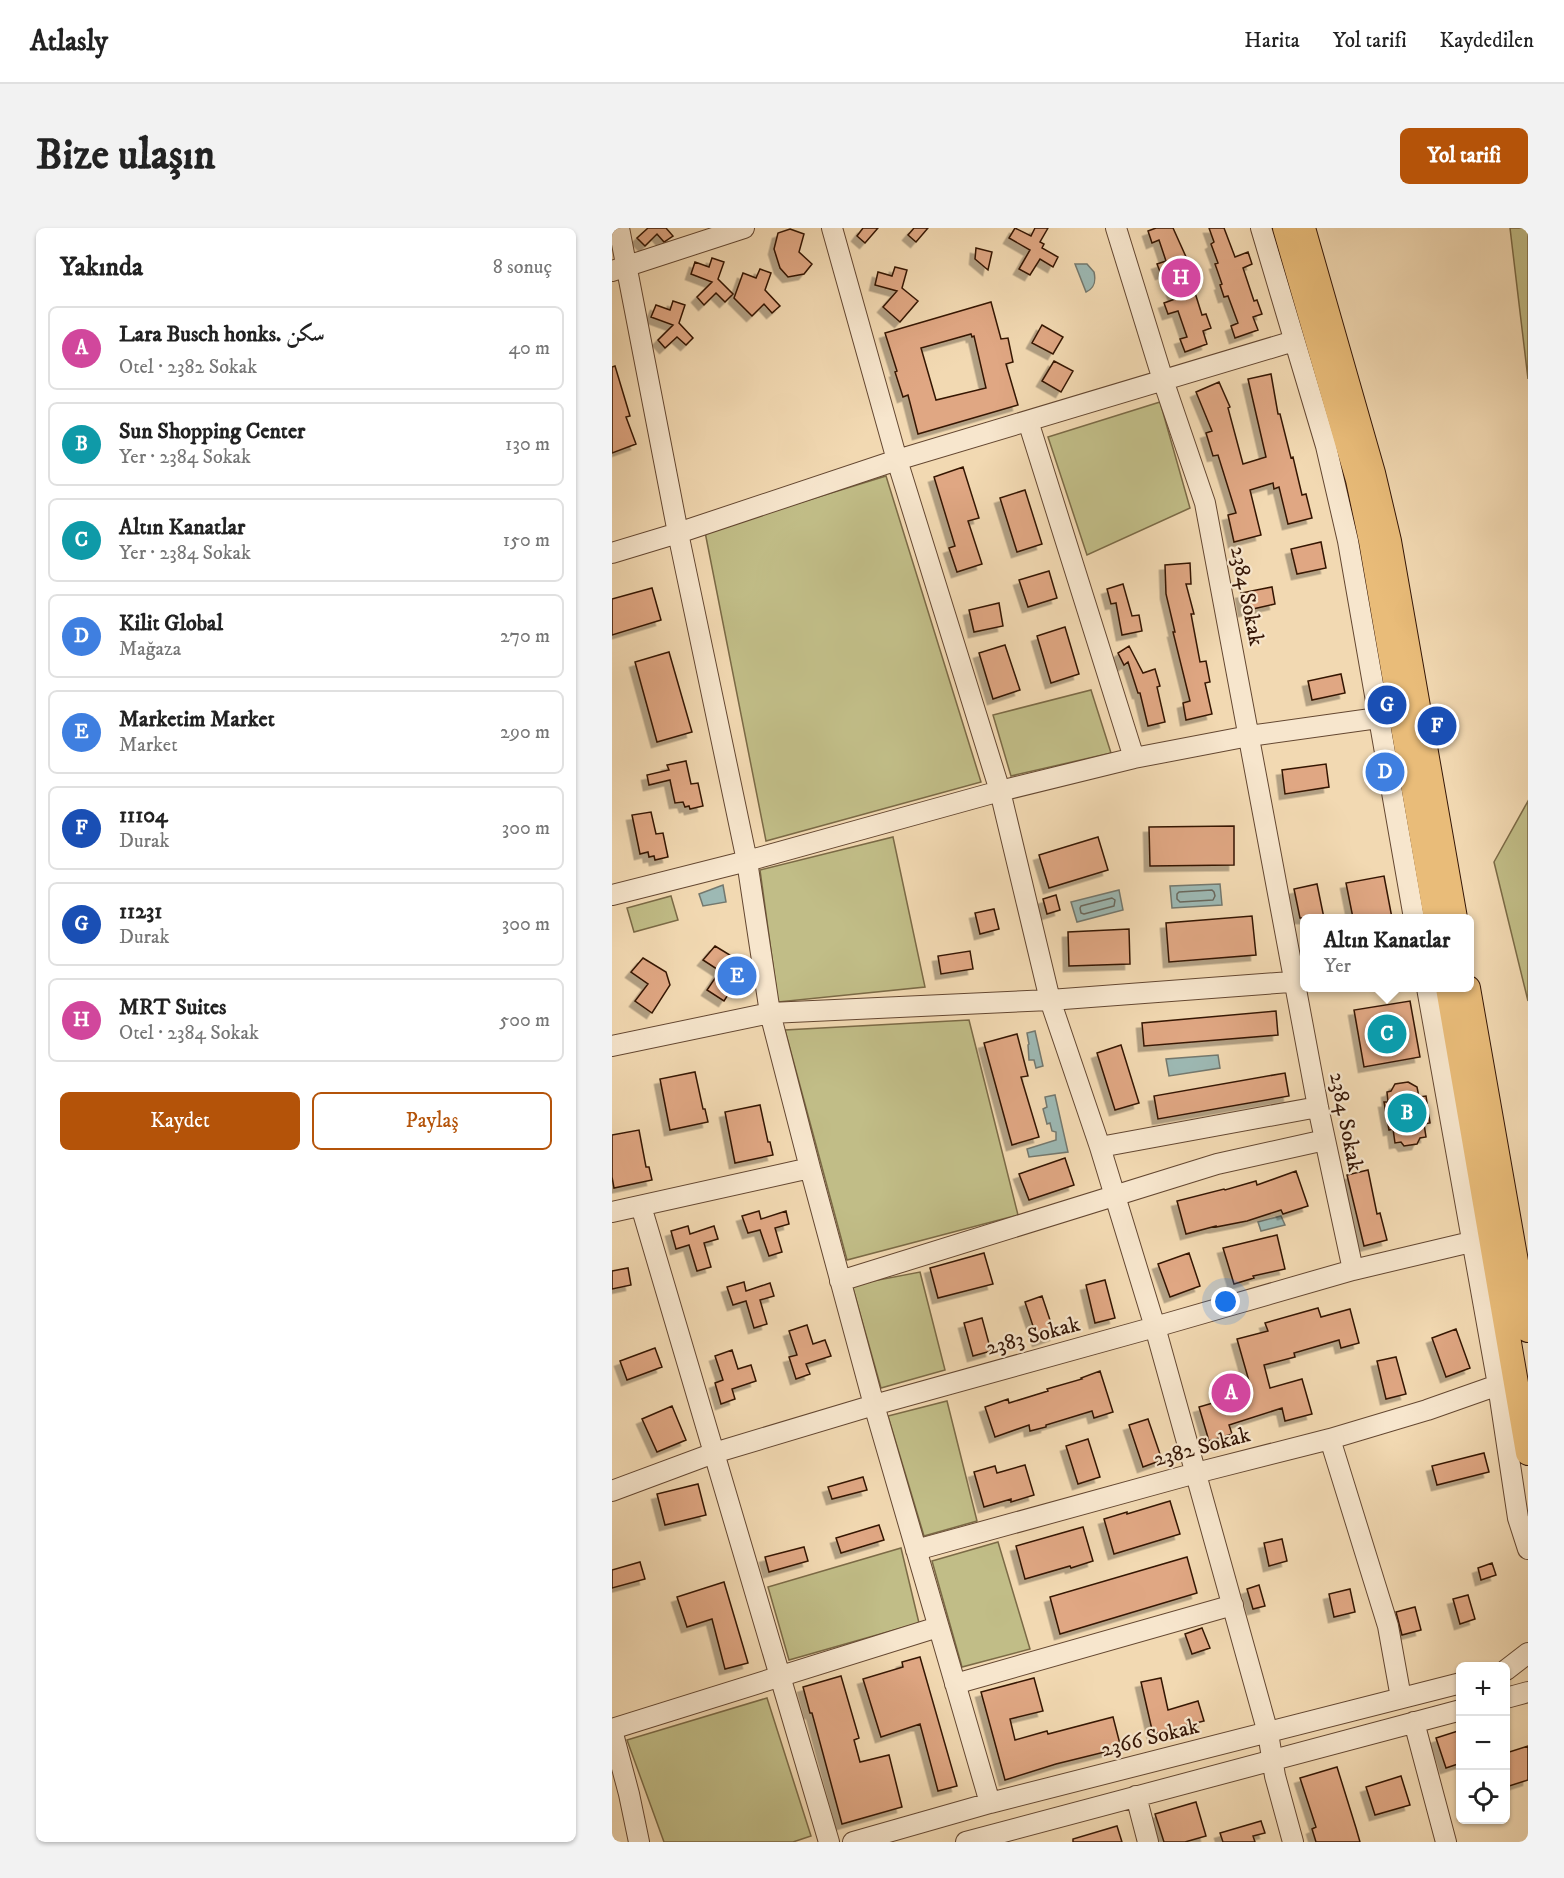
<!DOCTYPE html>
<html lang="tr">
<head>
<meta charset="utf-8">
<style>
	:root { --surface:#fff; --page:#f2f2f2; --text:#222; --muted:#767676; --line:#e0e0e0; --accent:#b45309 }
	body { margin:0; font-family:"IM FELL DW Pica",Amiri,serif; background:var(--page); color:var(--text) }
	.controls { position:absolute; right:18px; bottom:18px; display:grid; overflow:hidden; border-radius:9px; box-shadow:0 2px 4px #0004 }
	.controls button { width:54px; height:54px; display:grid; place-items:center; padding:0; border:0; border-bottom:2px solid var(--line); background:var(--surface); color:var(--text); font:30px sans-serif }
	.you { position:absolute; left:614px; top:1074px; width:21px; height:21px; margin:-15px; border:4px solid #fff; border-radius:50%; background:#1a73e8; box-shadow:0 0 0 9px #1a73e833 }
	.badge { display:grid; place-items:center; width:39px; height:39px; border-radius:50%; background:var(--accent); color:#fff; font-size:20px; font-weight:700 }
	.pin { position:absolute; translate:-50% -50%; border:3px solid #fff; box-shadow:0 2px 6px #0006 }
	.popup { position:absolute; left:688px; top:686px; width:174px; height:78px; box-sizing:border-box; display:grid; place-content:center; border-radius:9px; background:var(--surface); filter:drop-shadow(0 2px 4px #0005); font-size:20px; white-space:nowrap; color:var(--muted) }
	.popup b { font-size:22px; color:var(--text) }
	.popup::after { content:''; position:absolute; left:50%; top:100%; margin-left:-12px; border:12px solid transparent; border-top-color:var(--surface) }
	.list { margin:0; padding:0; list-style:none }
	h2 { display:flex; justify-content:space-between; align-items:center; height:78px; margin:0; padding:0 24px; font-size:26px }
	h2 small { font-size:20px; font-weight:400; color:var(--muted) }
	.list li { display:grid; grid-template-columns:39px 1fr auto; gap:18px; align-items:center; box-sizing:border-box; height:84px; margin:0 12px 12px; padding:0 12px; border:2px solid var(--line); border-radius:9px }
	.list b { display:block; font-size:22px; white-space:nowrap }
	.list p { margin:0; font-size:20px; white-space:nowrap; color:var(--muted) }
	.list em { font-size:20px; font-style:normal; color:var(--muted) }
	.actions { display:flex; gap:12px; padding:18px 24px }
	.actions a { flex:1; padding:14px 0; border:2px solid var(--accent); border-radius:9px; text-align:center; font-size:21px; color:var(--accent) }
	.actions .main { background:var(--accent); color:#fff }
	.icon { flex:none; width:33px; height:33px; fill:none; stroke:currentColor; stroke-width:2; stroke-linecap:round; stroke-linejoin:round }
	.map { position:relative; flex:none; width:916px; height:1614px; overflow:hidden; border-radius:9px }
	header { display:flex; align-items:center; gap:36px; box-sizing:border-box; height:84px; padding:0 30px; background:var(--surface); border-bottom:2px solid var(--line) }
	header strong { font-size:28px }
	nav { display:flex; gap:33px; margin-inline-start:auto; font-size:21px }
	.intro { display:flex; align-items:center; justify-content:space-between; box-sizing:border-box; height:144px; padding:0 36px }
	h1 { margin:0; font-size:42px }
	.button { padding:15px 27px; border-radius:9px; background:var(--accent); color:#fff; font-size:21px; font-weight:700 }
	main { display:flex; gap:36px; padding:0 36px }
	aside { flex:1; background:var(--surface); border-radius:9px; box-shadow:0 2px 4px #0004 }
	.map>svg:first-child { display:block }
	.green { fill:#c1bd87; stroke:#7b6a46; stroke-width:1.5 }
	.water { fill:#9db9b4; stroke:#73786e; stroke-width:1.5 }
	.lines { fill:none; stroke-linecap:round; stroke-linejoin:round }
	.shore { stroke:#69685d; stroke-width:1.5 }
	.building { fill:#e0a783; stroke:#351606; stroke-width:1.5; fill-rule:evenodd; filter:url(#shadow) }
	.minor-casing { stroke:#644731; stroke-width:22 }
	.major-casing { stroke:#351606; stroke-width:26 }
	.minor { stroke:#f7e6cd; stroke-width:20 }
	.major { stroke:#e9bc79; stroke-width:24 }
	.labels { text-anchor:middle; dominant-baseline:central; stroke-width:4.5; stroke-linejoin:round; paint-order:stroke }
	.street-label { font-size:22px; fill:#351606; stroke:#f7e6cd }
</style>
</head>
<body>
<header>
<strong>Atlasly</strong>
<nav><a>Harita</a><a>Yol tarifi</a><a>Kaydedilen</a></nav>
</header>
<div class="intro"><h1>Bize ulaşın</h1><a class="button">Yol tarifi</a></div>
<main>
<aside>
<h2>Yakında<small>8 sonuç</small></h2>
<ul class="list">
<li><span class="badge" style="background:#d1479c">A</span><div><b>Lara Busch honks. سكن</b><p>Otel · 2382 Sokak</p></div><em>40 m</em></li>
<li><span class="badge" style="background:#0f9aa8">B</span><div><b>Sun Shopping Center</b><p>Yer · 2384 Sokak</p></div><em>130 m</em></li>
<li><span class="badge" style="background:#0f9aa8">C</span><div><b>Altın Kanatlar</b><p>Yer · 2384 Sokak</p></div><em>150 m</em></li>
<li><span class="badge" style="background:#3f7fe0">D</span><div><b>Kilit Global</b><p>Mağaza</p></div><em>270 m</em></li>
<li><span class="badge" style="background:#3f7fe0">E</span><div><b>Marketim Market</b><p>Market</p></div><em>290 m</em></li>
<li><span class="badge" style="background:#1a4fb4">F</span><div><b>11104</b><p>Durak</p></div><em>300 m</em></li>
<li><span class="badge" style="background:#1a4fb4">G</span><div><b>11231</b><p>Durak</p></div><em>300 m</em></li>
<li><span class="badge" style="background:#d1479c">H</span><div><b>MRT Suites</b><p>Otel · 2384 Sokak</p></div><em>500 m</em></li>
</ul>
<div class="actions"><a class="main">Kaydet</a><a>Paylaş</a></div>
</aside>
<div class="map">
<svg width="916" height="1614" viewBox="0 0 916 1614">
	<defs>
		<filter id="shadow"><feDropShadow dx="-5.5" dy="5.5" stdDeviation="0" flood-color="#0004"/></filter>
	</defs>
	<rect width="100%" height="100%" fill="#f2d9b2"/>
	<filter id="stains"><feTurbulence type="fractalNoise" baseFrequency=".00333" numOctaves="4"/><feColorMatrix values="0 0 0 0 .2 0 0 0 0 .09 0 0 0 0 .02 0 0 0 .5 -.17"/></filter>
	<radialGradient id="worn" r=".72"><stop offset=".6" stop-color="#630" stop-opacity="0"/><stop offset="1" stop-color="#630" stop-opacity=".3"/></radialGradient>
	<path class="green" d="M 898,0 L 916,0 L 916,151 Z
		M 548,174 L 578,280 L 475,327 L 436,209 Z
		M 274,248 L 369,554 L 154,613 L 93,304 Z
		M 479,462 L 499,525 L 399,548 L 381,487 Z
		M 916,573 L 916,773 L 882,634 Z
		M 281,609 L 313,759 L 166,774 L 148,642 Z
		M 59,668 L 66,692 L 22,704 L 15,680 Z
		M 357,792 L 406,987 L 235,1032 L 173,802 Z
		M 308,1044 L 333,1142 L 269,1160 L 240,1057 Z
		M 335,1173 L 365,1293 L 312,1308 L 276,1188 Z
		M 386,1314 L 418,1421 L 350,1439 L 320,1333 Z
		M 289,1320 L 307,1395 L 177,1432 L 156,1359 Z
		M 155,1470 L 199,1608 L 181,1614 L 52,1614 L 15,1512 Z"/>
	<path class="water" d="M 463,36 L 475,36 L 482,44 C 484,53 483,60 474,64 Z
		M 608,656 L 610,677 L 560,680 L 558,658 Z
		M 111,657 L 114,674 L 91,678 L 87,666 Z
		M 507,662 L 511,682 L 465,694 L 459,674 Z
		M 423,803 L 431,838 L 424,840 L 422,832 L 417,832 L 416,817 L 417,816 L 415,805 Z
		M 606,827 L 608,840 L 557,848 L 554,831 Z
		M 443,867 L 456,924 L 417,929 L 415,921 L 444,912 L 444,904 L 440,903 L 438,895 L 435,896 L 431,881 L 435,879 L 433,869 Z
		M 669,988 L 673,997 L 649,1003 L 646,994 Z"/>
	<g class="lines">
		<path class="shore" d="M 600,662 L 602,664 L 603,668 L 601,672 L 568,674 L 565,671 L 565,666 L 567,664 Z
			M 500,670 L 503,672 L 502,678 L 472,686 L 469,685 L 468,680 L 469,678 Z"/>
	</g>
	<path class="building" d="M 36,0 L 54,0 L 61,8 L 52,14 L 45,6 L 33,18 L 25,10 Z
		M 251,0 L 266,0 L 253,15 L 245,8 Z
		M 302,0 L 316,0 L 304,14 L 296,7 Z
		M 403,0 L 419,8 L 423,0 L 436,0 L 428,14 L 432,16 L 430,20 L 446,29 L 441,39 L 428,31 L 418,47 L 407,41 L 418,22 L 397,10 Z
		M 544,0 L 561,0 L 584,51 L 579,52 L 590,87 L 594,86 L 599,100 L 591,103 L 595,116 L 573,124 L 568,111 L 575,109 L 566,83 L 556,86 L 552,75 L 563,71 L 554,44 L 549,46 L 545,36 L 554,33 L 547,12 L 540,15 L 536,3 Z
		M 597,0 L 612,0 L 623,29 L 636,24 L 640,36 L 631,40 L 642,73 L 645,72 L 650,86 L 641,89 L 646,102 L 623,110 L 619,98 L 626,95 L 616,68 L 612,69 L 608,57 L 610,56 L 603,36 L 606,35 L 599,16 L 602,14 Z
		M 178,1 L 192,6 L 187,24 L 200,36 L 192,46 L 176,49 L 168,40 L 162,21 L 166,5 Z
		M 364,20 L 380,24 L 376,42 L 363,31 Z
		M 100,30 L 112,34 L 106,51 L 121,66 L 113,74 L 104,65 L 92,77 L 85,69 L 100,54 L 79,46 L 83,34 L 97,39 Z
		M 283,39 L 295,42 L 290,60 L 306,73 L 288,94 L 271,79 L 285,63 L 263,57 L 266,44 L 280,48 Z
		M 148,41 L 159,45 L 153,62 L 168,78 L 160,85 L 152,76 L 140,88 L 122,70 L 131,45 L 144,50 Z
		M 61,73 L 73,77 L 67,95 L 81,110 L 74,117 L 65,109 L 53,120 L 46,112 L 61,97 L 39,89 L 44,77 L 58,82 Z
		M 379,74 L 389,111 L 396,110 L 401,134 L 394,136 L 406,177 L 306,206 L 296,167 L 291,169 L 283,144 L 285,143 L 273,105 ZM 359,106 L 360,109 L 362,108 L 374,160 L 324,172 L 309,120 Z
		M 430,97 L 451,109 L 441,126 L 420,115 Z
		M 442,133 L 461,143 L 449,164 L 430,153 Z
		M 3,138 L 18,188 L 14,189 L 24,216 L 0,225 L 0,139 Z
		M 659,146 L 666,186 L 668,186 L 679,230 L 681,229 L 690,267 L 694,266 L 700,290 L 676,296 L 667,259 L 662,261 L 661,255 L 638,262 L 649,307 L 622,314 L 616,287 L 624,285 L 606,227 L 601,228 L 594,205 L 600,203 L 584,164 L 607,154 L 618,179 L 616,180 L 631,236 L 654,229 L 636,151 Z
		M 351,239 L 367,290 L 356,293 L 370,336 L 345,344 L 337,320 L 343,318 L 322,249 Z
		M 413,262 L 430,316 L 405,324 L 388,270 Z
		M 709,314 L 714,340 L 685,346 L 679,321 Z
		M 578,335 L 579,356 L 574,356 L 582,386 L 579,386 L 588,434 L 594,433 L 598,454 L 593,455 L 600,486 L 574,492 L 571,475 L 578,473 L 561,404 L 563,404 L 554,366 L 553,337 Z
		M 437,343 L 445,370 L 416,379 L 407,352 Z
		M 511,356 L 520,388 L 527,387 L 530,403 L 510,407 L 504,375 L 499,376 L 495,361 Z
		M 660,359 L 663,376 L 632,383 L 629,365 Z
		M 40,360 L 49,392 L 0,407 L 0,371 Z
		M 387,375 L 391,398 L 362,404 L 357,382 Z
		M 453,399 L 467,446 L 439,455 L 425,408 Z
		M 393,417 L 408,462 L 381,471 L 367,425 Z
		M 517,418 L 531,445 L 543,441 L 548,458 L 545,459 L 553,494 L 536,498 L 528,465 L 526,465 L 516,434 L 512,437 L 506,425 Z
		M 57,424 L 80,504 L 45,514 L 23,434 Z
		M 729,446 L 733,465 L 700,472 L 696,453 Z
		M 74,533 L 79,556 L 86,555 L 91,578 L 78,581 L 77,578 L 73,579 L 71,574 L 63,575 L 58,552 L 37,557 L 35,547 L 57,542 L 55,537 Z
		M 714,536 L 717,559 L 673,566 L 670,542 Z
		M 39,584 L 44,606 L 51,605 L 56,629 L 43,632 L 42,628 L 37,629 L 36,624 L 28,626 L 20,587 Z
		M 622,598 L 622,637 L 538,638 L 537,599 Z
		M 486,609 L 496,642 L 437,660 L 427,627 Z
		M 772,648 L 780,690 L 741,690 L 734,655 Z
		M 705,656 L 712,690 L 688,690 L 682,661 Z
		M 444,667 L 448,682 L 435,686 L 431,671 Z
		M 382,681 L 387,701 L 368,706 L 363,685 Z
		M 640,688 L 644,727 L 557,734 L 554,695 Z
		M 517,701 L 518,736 L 457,738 L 456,704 Z
		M 103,718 L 126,732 L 130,745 L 112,773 L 95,762 L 108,743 L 91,732 Z
		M 358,723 L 361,741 L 329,746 L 326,728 Z
		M 31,730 L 54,744 L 58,757 L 40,785 L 23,773 L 36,756 L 19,744 Z
		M 798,773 L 808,829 L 752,839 L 742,782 Z
		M 664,783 L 666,807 L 532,818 L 530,795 Z
		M 405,806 L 416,848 L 409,849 L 427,909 L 400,917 L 372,815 Z
		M 509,817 L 527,875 L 503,882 L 485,825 Z
		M 83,844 L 91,881 L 93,881 L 96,894 L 58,902 L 48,851 Z
		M 673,845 L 677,868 L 546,891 L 542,868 Z
		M 796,854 L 805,859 L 807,869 L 814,868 L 818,895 L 812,896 L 814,909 L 808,910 L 805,916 L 792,918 L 789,914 L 783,915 L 781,901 L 777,902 L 772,874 L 776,874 L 775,864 L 779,863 L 783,856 Z
		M 148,877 L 156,914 L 158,914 L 161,927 L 123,935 L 113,884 Z
		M 27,902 L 34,939 L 37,939 L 40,952 L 2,960 L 0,949 L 0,907 Z
		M 453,930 L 462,957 L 417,972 L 407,946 Z
		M 756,942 L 765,986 L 768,985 L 775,1012 L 752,1018 L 735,947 Z
		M 684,943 L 696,978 L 671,986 L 669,982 L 635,993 L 604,999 L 604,998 L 574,1006 L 565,973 L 612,961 L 613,962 L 644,953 L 645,957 Z
		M 147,983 L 149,991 L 174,983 L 177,996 L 163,1000 L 170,1024 L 157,1028 L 148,1002 L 136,1005 L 130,988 Z
		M 76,998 L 78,1006 L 102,998 L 106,1011 L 92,1015 L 99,1039 L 85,1043 L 77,1017 L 64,1021 L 59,1003 Z
		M 665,1007 L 673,1041 L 641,1048 L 642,1050 L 622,1056 L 611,1020 Z
		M 372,1025 L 381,1056 L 326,1070 L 318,1040 Z
		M 577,1025 L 588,1058 L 558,1069 L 546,1036 Z
		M 16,1040 L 19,1057 L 0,1061 L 0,1043 Z
		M 493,1052 L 503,1090 L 483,1095 L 474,1057 Z
		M 132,1054 L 134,1063 L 158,1055 L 162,1068 L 148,1072 L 155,1096 L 142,1100 L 134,1073 L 121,1077 L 115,1059 Z
		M 430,1068 L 443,1107 L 426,1113 L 413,1074 Z
		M 706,1080 L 709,1089 L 738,1081 L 747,1115 L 729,1120 L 727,1112 L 682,1125 L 683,1129 L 652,1137 L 658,1160 L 690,1151 L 700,1186 L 673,1193 L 670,1180 L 617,1197 L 620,1206 L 597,1213 L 587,1179 L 618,1170 L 617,1167 L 639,1160 L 625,1111 L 656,1103 L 653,1095 Z
		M 370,1090 L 379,1123 L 361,1128 L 352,1095 Z
		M 195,1097 L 201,1116 L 213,1112 L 219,1128 L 194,1136 L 198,1146 L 184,1151 L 177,1129 L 185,1127 L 177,1103 Z
		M 844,1101 L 858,1140 L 834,1149 L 820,1110 Z
		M 43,1120 L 50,1139 L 15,1152 L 8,1133 Z
		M 120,1122 L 126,1141 L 139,1137 L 144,1153 L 120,1161 L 123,1171 L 109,1176 L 103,1155 L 111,1152 L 103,1128 Z
		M 784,1129 L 794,1166 L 774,1171 L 765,1133 Z
		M 488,1143 L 501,1184 L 482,1190 L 480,1183 L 434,1197 L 434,1199 L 418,1203 L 417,1197 L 383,1209 L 373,1179 L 396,1171 L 397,1175 L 436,1163 L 435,1161 L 470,1151 L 469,1150 Z
		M 60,1178 L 74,1212 L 45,1224 L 30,1191 Z
		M 536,1191 L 550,1232 L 531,1239 L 517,1197 Z
		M 476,1211 L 488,1249 L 466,1256 L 454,1218 Z
		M 872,1225 L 877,1244 L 825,1257 L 820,1238 Z
		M 413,1237 L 422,1267 L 399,1274 L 399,1271 L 372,1279 L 362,1244 L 383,1238 L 385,1245 Z
		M 251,1249 L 255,1262 L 220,1271 L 216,1259 Z
		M 86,1256 L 94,1287 L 53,1297 L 45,1266 Z
		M 558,1273 L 568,1306 L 502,1326 L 492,1291 L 515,1284 L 515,1286 Z
		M 267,1297 L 272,1312 L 229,1325 L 224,1310 Z
		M 471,1299 L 481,1333 L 459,1340 L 458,1338 L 413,1351 L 404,1318 Z
		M 670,1311 L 675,1333 L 657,1338 L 652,1315 Z
		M 192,1319 L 196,1333 L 157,1344 L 153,1329 Z
		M 575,1329 L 585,1365 L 448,1406 L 438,1369 Z
		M 28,1334 L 33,1351 L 0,1360 L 0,1342 Z
		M 880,1335 L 884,1347 L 869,1352 L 866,1340 Z
		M 112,1354 L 136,1435 L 113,1441 L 100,1391 L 75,1399 L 65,1369 Z
		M 647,1357 L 653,1378 L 641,1381 L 635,1361 Z
		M 738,1361 L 743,1384 L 722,1389 L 717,1366 Z
		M 856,1367 L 863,1391 L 848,1396 L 841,1371 Z
		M 803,1379 L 809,1402 L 790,1407 L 784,1384 Z
		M 590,1400 L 598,1420 L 580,1426 L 573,1406 Z
		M 308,1429 L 345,1558 L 326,1563 L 308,1496 L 269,1509 L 251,1451 L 291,1439 L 290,1434 Z
		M 229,1448 L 247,1510 L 242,1512 L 248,1534 L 277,1527 L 290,1579 L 230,1596 L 200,1485 L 198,1485 L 191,1459 Z
		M 422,1450 L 431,1483 L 398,1491 L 403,1512 L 435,1503 L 436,1506 L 501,1489 L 509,1520 L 444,1536 L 393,1552 L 369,1464 Z
		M 549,1450 L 556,1482 L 586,1473 L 592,1493 L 541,1506 L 529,1454 Z
		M 849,1502 L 849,1535 L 834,1540 L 824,1510 Z
		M 916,1518 L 916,1552 L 894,1559 L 894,1525 Z
		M 725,1539 L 744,1600 L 748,1614 L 704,1614 L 700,1601 L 704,1599 L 688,1550 Z
		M 789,1548 L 798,1577 L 763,1587 L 754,1559 Z
		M 584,1574 L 594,1608 L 573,1614 L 552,1614 L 543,1586 Z
		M 649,1593 L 653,1605 L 641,1608 L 643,1614 L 611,1614 L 608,1605 Z
		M 505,1598 L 510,1614 L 461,1614 L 461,1611 Z"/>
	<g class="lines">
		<defs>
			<path id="minor" d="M 7,0 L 66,305 L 135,633 L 158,785 L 198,940 L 262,1177 L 378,1575
				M 220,0 L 285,232 L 388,563 L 438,772 L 488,919 L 543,1099 L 656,1505 L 663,1548 L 681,1614
				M 504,0 L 551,152 L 593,275 L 706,879 L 741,1042
				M 649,0 L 714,218 L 736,313 L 802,690
				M 0,43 L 132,0
				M 416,193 L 522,530
				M 0,325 L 66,305 L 285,232 L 682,113
				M 0,667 L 135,633 L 388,563 L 522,530 L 637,508 L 766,490
				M 815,760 L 886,1157 L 906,1290 L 916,1321
				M 0,818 L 158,785 L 438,772 L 692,753
				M 488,919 L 706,879
				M 29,978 L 217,1614
				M 0,984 L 198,940
				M 228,1053 L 605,936 L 713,912
				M 718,1211 L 776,1398 L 789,1470
				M 0,1263 L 102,1225 L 262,1177 L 543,1099 L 741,1042 L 859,1014
				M 304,1322 L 584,1245 L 718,1211 L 815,1182 L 886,1157
				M 894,1442 L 916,1425
				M 343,1456 L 621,1377
				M 894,1470 L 916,1464
				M 802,1494 L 834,1614
				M 0,1501 L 326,1399
				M 0,1502 L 17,1566 L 27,1614
				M 524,1568 L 536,1614
				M 241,1614 L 378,1575 L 849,1455
				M 354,1614 L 849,1482"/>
			<path id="major" d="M 673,0 L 746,252 L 759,313 L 824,690
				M 691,0 L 761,245 L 777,313 L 843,690
				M 836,760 L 916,1225
				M 856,760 L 916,1102"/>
		</defs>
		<use href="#minor" class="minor-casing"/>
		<use href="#major" class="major-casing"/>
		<use href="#minor" class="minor"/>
		<use href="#major" class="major"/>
	</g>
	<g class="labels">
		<g class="street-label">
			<text transform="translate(635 368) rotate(79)">2384 Sokak</text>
			<text transform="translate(734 894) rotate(79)">2384 Sokak</text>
			<text transform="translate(421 1108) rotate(-15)">2383 Sokak</text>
			<text transform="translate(590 1219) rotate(-15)">2382 Sokak</text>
			<text transform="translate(538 1510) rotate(-14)">2366 Sokak</text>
		</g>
	</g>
	<rect width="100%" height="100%" filter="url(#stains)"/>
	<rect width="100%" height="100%" fill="url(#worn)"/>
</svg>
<div class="controls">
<button>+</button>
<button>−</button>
<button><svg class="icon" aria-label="locate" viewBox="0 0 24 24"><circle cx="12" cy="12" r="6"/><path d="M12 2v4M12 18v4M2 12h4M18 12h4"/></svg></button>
</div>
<div class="you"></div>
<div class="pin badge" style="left:619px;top:1165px;background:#d1479c">A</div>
<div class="pin badge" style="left:795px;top:885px;background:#0f9aa8">B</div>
<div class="pin badge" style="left:775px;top:806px;background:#0f9aa8">C</div>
<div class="popup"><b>Altın Kanatlar</b>Yer</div>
<div class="pin badge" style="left:773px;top:544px;background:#3f7fe0">D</div>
<div class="pin badge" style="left:125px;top:748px;background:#3f7fe0">E</div>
<div class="pin badge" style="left:825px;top:498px;background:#1a4fb4">F</div>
<div class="pin badge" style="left:775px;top:477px;background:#1a4fb4">G</div>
<div class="pin badge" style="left:569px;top:50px;background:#d1479c">H</div>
</div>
</main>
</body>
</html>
